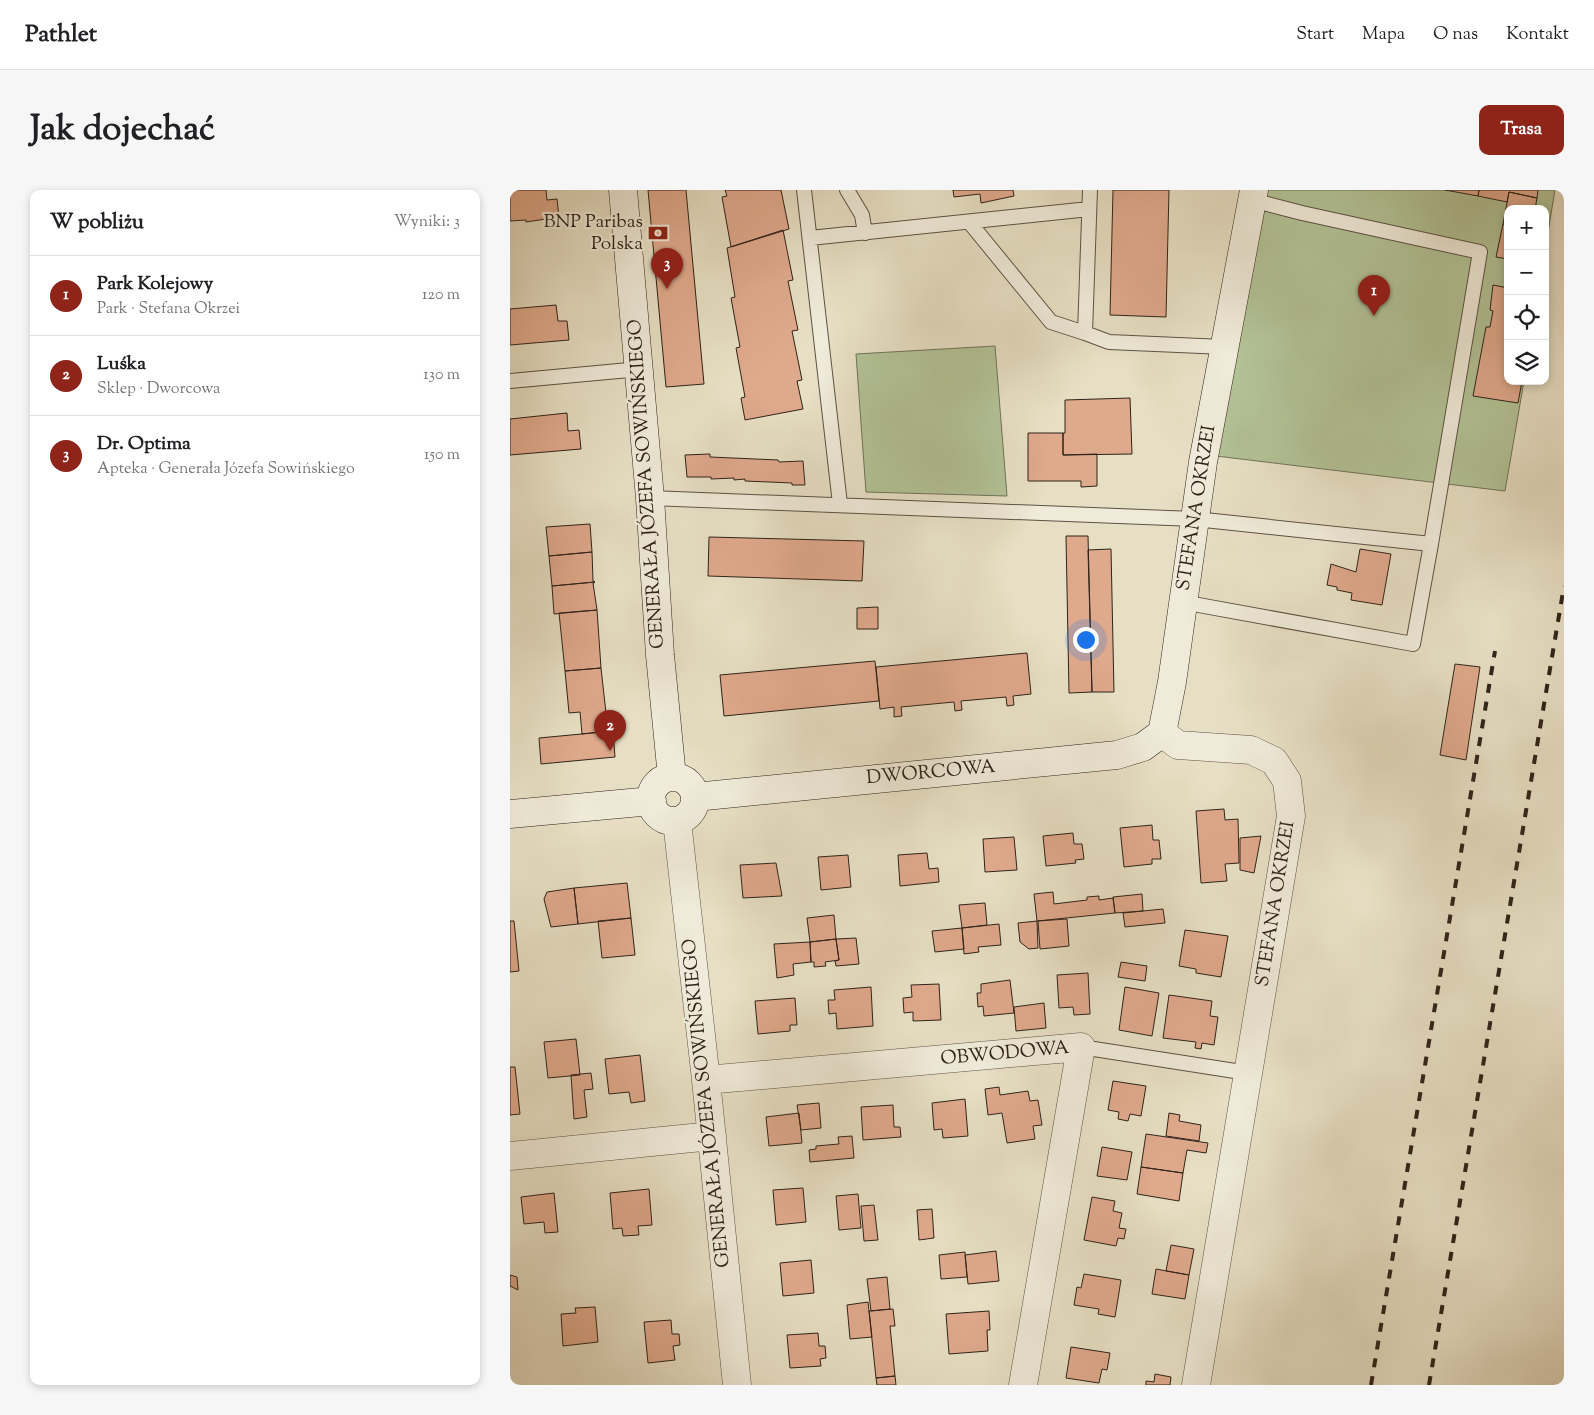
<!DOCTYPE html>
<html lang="pl">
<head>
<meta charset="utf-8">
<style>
	:root { --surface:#fff; --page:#f6f6f6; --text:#202124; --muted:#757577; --line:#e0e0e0; --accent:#8f2418 }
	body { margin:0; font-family:"Sorts Mill Goudy",serif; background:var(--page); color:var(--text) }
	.controls { position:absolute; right:15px; top:15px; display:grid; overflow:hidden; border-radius:10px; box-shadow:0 2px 8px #0003 }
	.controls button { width:45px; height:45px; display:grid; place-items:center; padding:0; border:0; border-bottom:1px solid var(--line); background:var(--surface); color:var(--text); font:25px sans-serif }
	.you { position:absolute; left:575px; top:449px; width:18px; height:18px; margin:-12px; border:4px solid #fff; border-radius:50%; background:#1a73e8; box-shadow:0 0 0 8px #1a73e833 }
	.badge { display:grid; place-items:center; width:32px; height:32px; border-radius:50%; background:var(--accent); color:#fff; font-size:16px; font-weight:700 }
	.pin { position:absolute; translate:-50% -41px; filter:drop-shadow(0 1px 2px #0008) }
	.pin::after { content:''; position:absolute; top:26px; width:18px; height:15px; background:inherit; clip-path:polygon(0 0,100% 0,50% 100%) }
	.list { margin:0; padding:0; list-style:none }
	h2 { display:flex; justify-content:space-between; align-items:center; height:65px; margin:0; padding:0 20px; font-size:21px }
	h2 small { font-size:16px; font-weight:400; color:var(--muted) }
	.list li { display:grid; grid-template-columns:32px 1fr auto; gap:15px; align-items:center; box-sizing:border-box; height:80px; padding:0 20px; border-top:1px solid var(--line) }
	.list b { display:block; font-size:19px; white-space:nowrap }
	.list p { margin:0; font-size:16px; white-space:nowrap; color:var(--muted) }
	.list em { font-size:16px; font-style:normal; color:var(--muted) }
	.icon { flex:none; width:28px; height:28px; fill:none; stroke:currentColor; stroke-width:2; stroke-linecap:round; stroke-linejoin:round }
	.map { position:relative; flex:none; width:1054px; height:1195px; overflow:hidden; border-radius:10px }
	header { display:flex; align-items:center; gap:30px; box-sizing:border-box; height:70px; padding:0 25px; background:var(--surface); border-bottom:1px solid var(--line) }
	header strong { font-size:24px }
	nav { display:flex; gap:28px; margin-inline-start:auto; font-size:18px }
	.intro { display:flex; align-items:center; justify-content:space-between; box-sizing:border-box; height:120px; padding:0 30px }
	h1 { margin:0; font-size:35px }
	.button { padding:12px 22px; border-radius:10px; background:var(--accent); color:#fff; font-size:18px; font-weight:700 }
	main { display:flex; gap:30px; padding:0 30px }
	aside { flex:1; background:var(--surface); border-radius:10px; box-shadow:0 2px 8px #0003 }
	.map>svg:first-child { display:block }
	.green { fill:#b2c296; stroke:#707258 }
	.building { fill:#dfa98c; stroke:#2f231a }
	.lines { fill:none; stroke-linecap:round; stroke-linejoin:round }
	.lane-casing { stroke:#5d5244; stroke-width:16 }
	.street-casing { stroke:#5d5244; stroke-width:29 }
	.secondary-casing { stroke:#2f231a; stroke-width:29 }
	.lane { stroke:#efead9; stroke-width:14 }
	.street { stroke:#efead9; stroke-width:28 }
	.secondary { stroke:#efead9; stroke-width:28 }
	.rail { stroke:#2f231a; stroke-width:4; stroke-dasharray:9 9; stroke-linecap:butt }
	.labels { text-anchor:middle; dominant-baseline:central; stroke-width:4.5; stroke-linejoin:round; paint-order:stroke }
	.poi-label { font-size:19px; fill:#2f231a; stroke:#efead9; text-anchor:end }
	.street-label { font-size:19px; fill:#2f231a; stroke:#efead9 }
</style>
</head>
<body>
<header>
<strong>Pathlet</strong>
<nav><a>Start</a><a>Mapa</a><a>O nas</a><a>Kontakt</a></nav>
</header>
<div class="intro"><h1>Jak dojechać</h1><a class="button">Trasa</a></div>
<main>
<aside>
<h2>W pobliżu<small>Wyniki: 3</small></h2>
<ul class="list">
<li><span class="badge">1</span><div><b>Park Kolejowy</b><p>Park · Stefana Okrzei</p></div><em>120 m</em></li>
<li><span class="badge">2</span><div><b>Luśka</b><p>Sklep · Dworcowa</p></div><em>130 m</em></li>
<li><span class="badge">3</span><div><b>Dr. Optima</b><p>Apteka · Generała Józefa Sowińskiego</p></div><em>150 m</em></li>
</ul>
</aside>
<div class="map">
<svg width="1054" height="1195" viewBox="0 0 1054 1195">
	<rect width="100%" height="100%" fill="#e7dfc4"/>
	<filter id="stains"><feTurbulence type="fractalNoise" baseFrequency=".004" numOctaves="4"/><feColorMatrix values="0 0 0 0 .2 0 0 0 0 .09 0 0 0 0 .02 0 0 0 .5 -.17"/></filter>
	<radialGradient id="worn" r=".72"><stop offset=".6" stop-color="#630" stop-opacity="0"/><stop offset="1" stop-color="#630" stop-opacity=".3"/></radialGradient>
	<path class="green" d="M 750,0 L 1045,0 L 1035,60 L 1035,19 L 998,19 L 998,191 L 1014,191 L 995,301 L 706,266 Z
		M 485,156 L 497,306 L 356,302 L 346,164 Z"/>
	<path class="building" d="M 0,0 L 36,0 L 37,10 L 47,9 L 49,27 L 16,32 L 16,30 L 0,31 Z
		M 138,0 L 176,0 L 194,194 L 156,197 Z
		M 215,0 L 271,0 L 279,39 L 221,57 L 212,7 L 217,6 Z
		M 443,0 L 503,0 L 504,6 L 471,13 L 470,4 L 444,7 Z
		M 603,0 L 659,0 L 656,127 L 600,125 Z
		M 935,0 L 969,0 L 968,6 Z
		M 969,0 L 1028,0 L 1027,8 L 999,2 L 997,12 L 968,6 Z
		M 999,2 L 1027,8 L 1025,19 L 998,19 L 998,35 L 993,34 Z
		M 993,34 L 998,35 L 998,69 L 986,67 Z
		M 273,40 L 283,90 L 278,91 L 288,140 L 282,141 L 292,190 L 287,191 L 293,219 L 235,230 L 231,208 L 235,207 L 226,158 L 230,157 L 221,108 L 225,107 L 217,58 Z
		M 983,95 L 998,98 L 998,191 L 1012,191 L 1008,213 L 963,206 L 976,137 L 980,137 L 983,121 L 980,120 Z
		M 46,115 L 48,131 L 57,131 L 59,150 L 0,155 L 0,119 Z
		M 620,208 L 622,264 L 553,265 L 553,243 L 555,243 L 555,210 Z
		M 57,223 L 58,241 L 69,240 L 71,259 L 0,265 L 0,229 Z
		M 518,243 L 553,243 L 553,265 L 587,264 L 587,296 L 571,297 L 571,291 L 518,291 Z
		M 200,264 L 200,267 L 268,270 L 269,272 L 293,271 L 295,295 L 282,295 L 282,293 L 235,291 L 235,289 L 224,290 L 224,288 L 201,289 L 201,287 L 177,287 L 175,265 Z
		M 80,334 L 82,362 L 39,366 L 36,337 Z
		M 556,346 L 578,346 L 582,502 L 559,503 Z
		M 199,347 L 354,351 L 352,391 L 198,386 Z
		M 601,359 L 604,502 L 582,502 L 578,360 Z
		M 850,359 L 881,364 L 872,415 L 841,410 L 842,403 L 827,400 L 827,397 L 817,395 L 821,374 L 846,382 Z
		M 82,362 L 83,391 L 85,392 L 42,396 L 39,366 Z
		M 85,392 L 83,393 L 87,420 L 44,424 L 42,396 Z
		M 368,417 L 368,439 L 347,439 L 347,418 Z
		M 87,420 L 91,478 L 55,481 L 49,423 Z
		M 517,463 L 521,504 L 503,506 L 504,515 L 497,516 L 496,507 L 451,511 L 452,520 L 445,521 L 444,512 L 391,517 L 392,526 L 384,527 L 384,517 L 370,519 L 366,477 Z
		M 365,471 L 369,511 L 214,526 L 210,485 Z
		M 945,474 L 970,477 L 956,570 L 930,565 Z
		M 91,478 L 98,541 L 72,544 L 70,522 L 59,523 L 55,481 Z
		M 103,541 L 105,567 L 31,574 L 29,548 Z
		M 714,619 L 715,630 L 728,629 L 729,673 L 715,674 L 717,691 L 691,693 L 686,621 Z
		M 642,635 L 643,650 L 649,650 L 651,669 L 642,669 L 642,674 L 614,677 L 610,638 Z
		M 563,643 L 564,654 L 572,654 L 574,669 L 565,670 L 566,673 L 536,676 L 533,646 Z
		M 751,646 L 744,683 L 730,680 L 730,648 Z
		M 504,647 L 507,680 L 475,682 L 473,649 Z
		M 417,663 L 419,679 L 428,678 L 429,692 L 390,696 L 388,665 Z
		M 338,665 L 341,697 L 311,700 L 308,667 Z
		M 266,673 L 272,706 L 233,708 L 230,675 Z
		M 117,693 L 121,728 L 68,734 L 64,698 Z
		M 64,698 L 68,734 L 41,737 L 34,709 L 37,702 Z
		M 543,702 L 544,714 L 577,710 L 577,707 L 589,706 L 589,710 L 603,708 L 605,723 L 527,731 L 524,704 Z
		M 632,704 L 633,721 L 605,723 L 603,707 Z
		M 475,713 L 477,735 L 452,738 L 449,715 Z
		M 653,719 L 655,733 L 615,737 L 613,723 Z
		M 324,725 L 326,749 L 300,752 L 297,728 Z
		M 121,728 L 125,765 L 92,768 L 88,731 Z
		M 557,729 L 559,756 L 530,759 L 528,731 Z
		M 0,731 L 4,731 L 9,781 L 0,782 Z
		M 527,731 L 528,758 L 519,759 L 510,752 L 508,733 Z
		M 489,734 L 491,755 L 468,757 L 469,762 L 454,764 L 452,738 Z
		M 452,738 L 454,759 L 425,762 L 422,741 Z
		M 675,740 L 718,746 L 711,787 L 686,783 L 686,779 L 669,776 Z
		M 346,748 L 349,774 L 326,776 L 325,771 L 329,770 L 326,749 Z
		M 326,749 L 329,770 L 315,772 L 316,776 L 304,777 L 304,772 L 301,772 L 300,752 Z
		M 300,752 L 301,772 L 283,774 L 284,785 L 267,788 L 264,754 Z
		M 611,772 L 637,776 L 635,791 L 608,787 Z
		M 578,783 L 580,824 L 564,825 L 563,817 L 549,818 L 547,785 Z
		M 500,790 L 504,823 L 474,826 L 473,816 L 468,817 L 467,803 L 471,803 L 471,794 Z
		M 429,794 L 431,830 L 403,831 L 403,822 L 394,823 L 393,808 L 402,807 L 401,795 Z
		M 361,797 L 363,836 L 327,839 L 326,823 L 319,824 L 318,810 L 325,810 L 324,800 Z
		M 615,797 L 649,803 L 642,846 L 609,840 Z
		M 659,805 L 702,811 L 700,826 L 708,827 L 704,855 L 692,853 L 691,859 L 685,858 L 686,852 L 653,848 Z
		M 285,808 L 287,835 L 280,835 L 280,841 L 248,844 L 245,811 Z
		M 534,813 L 536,838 L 506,841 L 504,817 Z
		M 66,849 L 70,885 L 38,888 L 34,852 Z
		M 130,865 L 135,911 L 121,913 L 119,902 L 99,904 L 95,869 Z
		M 0,877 L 5,877 L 10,924 L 0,925 Z
		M 81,883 L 83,899 L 74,900 L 77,927 L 64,929 L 61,885 Z
		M 603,891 L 636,896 L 631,926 L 620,924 L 618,931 L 608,929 L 609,922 L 598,920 Z
		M 489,897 L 490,905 L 518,901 L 520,911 L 528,910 L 532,935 L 523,936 L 525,949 L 497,953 L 492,923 L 478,925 L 475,899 Z
		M 455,909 L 458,946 L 433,948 L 432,939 L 424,940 L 422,913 Z
		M 309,913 L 311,938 L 291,940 L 287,915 Z
		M 383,915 L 384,937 L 390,937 L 391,947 L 353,950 L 351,917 Z
		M 289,923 L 292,953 L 259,956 L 256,927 Z
		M 659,923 L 670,925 L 669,931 L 691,935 L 689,951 L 656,946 Z
		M 636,944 L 698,953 L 696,963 L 677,960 L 673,983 L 631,977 Z
		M 342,946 L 344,968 L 300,972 L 299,960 L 306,959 L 306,956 L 329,954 L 328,947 Z
		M 592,957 L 622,962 L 617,990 L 587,986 Z
		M 631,977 L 673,983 L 669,1011 L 627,1004 Z
		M 293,998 L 296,1032 L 266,1035 L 263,1000 Z
		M 139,999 L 142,1035 L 128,1036 L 129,1045 L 113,1046 L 112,1038 L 103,1039 L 100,1003 Z
		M 44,1003 L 48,1042 L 35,1043 L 34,1032 L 14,1034 L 11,1007 Z
		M 348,1004 L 351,1038 L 329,1040 L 326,1006 Z
		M 582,1007 L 605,1011 L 603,1021 L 612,1023 L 609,1038 L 616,1039 L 614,1049 L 608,1048 L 606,1056 L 574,1050 Z
		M 364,1015 L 368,1050 L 354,1051 L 351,1016 Z
		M 422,1019 L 424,1048 L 409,1050 L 407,1020 Z
		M 661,1055 L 684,1059 L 679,1085 L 656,1081 Z
		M 486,1061 L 489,1091 L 458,1094 L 455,1065 Z
		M 455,1062 L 457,1087 L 431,1089 L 429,1065 Z
		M 301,1070 L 304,1103 L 273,1106 L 270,1073 Z
		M 646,1079 L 679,1085 L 675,1109 L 642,1104 Z
		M 574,1084 L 611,1090 L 605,1127 L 588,1124 L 589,1119 L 564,1115 L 567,1097 L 571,1098 Z
		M 0,1085 L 7,1087 L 8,1100 L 0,1096 Z
		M 377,1087 L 380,1119 L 361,1121 L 357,1089 Z
		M 358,1112 L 362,1147 L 340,1149 L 337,1115 Z
		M 85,1117 L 88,1152 L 53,1156 L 51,1124 L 66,1123 L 65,1118 Z
		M 383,1119 L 385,1136 L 380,1136 L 385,1186 L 366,1188 L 359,1121 Z
		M 479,1121 L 480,1140 L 477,1140 L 478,1161 L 439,1164 L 436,1124 Z
		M 161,1130 L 162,1144 L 169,1144 L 170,1155 L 163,1156 L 165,1170 L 138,1173 L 134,1132 Z
		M 308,1143 L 309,1156 L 315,1156 L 316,1168 L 310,1169 L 311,1176 L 280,1178 L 277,1145 Z
		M 561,1157 L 600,1163 L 597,1180 L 592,1179 L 589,1193 L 556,1188 Z
		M 645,1184 L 661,1187 L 660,1195 L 636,1195 L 636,1191 L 644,1192 Z
		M 385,1186 L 386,1195 L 367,1195 L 366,1188 Z"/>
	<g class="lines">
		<defs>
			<path id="lane" d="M 294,0 L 330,314
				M 337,0 L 352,25 L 355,43
				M 580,0 L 575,143 L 599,152 L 714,157
				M 460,33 L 541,132 L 575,143
				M 300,48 L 579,19
				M 0,191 L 130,179
				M 140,308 L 685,329 L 921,354 L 970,62 L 792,23 L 742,10
				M 672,412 L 903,454 L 921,354
				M 571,857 L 738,883"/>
			<path id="street" d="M 652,543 L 668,555 L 741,560 L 764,571 L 777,591 L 781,626 L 686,1195
				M 167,631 L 196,890 L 227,1195
				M 196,890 L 571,857 L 513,1195
				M 0,966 L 202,946"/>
			<path id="secondary" d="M 113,0 L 140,308 L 150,465 L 162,587
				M141 609a22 22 0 1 1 44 0a22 22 0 1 1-44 0Z
				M 185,607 L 607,565 L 633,557 L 652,543 L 662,492 L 693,272 L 744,0
				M 0,624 L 142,611"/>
		</defs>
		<use href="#lane" class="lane-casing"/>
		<use href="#street" class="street-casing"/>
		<use href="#secondary" class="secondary-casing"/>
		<use href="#lane" class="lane"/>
		<use href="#street" class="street"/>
		<use href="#secondary" class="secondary"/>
		<path class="rail" d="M 861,1195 L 985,461
			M 919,1195 L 1054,396"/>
	</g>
	<defs>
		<symbol id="bank-bare" viewBox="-9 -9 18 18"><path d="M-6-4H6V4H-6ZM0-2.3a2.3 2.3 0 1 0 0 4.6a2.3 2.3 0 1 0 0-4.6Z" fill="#8f2418" stroke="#efead9" stroke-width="2.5" paint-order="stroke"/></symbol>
	</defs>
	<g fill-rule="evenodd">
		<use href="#bank-bare" x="134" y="29" width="28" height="28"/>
	</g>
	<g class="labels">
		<g class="poi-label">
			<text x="133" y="32">BNP Paribas<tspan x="133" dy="22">Polska</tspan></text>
		</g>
		<g class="street-label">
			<text transform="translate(137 294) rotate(-94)">GENERAŁA JÓZEFA SOWIŃSKIEGO</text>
			<text transform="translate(687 318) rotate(-81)">STEFANA OKRZEI</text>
			<text transform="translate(421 583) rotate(-5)">DWORCOWA</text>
			<text transform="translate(766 714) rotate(-81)">STEFANA OKRZEI</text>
			<text transform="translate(495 864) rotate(-5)">OBWODOWA</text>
			<text transform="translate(197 913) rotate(-96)">GENERAŁA JÓZEFA SOWIŃSKIEGO</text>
		</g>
	</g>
	<rect width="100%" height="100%" filter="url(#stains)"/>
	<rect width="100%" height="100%" fill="url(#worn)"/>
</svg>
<div class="controls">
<button>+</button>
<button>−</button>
<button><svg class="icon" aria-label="locate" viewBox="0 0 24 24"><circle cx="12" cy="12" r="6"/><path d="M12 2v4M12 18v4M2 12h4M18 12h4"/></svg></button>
<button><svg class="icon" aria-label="layers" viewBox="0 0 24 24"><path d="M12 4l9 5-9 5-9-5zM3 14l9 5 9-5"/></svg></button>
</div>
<div class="you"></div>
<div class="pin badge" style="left:864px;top:126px">1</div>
<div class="pin badge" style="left:100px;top:561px">2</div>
<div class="pin badge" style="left:157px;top:99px">3</div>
</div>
</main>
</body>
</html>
